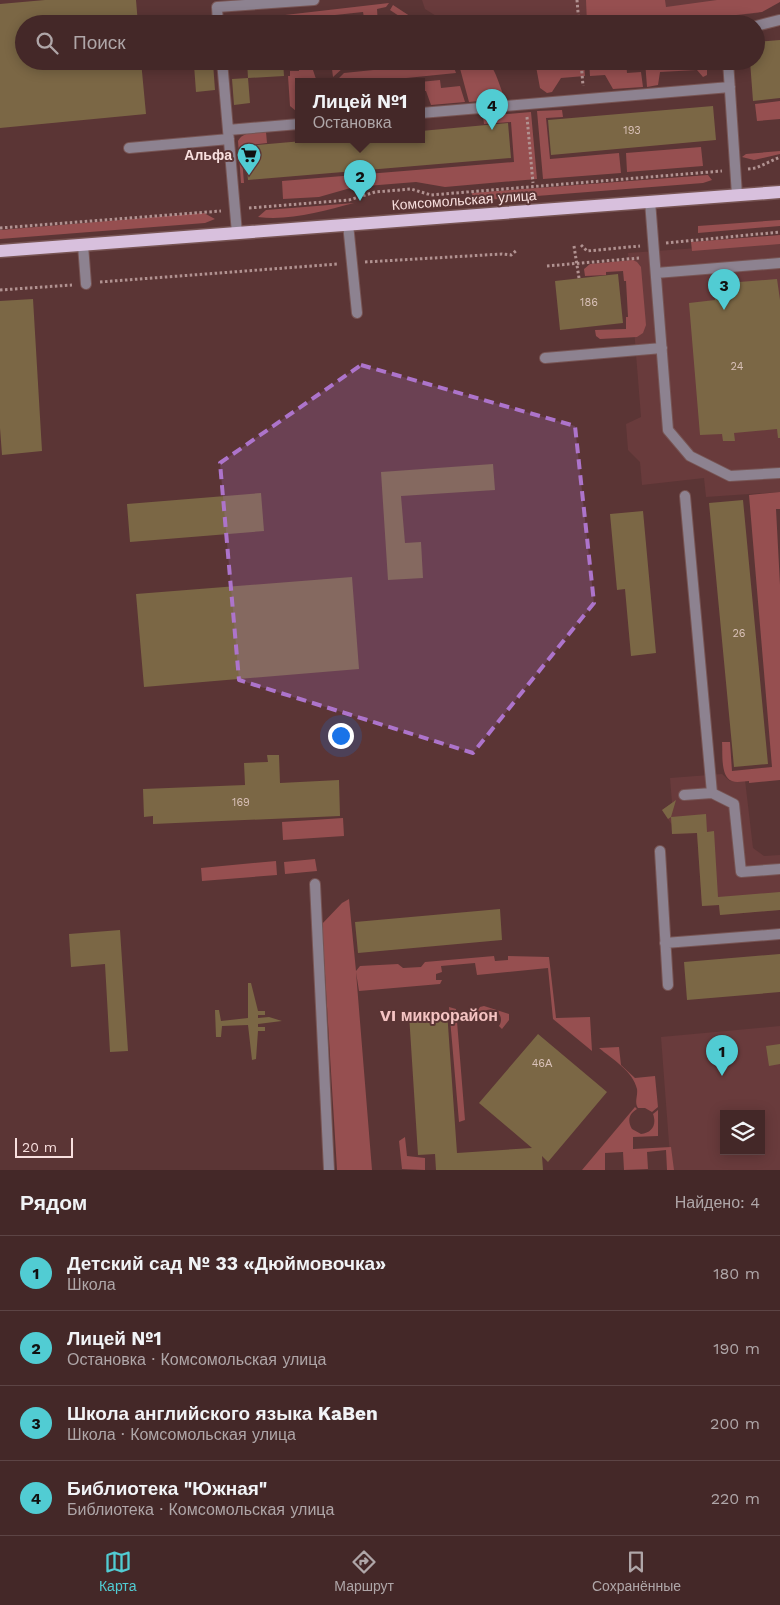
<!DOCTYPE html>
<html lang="ru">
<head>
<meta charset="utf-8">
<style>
	:root { --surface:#442828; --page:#4b3030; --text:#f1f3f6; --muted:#afa6a8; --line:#5c4445; --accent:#51ccd3 }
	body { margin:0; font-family:"Work Sans",sans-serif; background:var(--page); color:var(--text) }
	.controls { position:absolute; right:15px; bottom:15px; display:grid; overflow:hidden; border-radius:0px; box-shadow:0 2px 12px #0003 }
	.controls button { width:45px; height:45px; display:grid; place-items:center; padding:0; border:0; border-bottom:1px solid var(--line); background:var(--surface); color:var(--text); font:25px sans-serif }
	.scale { position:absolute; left:15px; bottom:12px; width:58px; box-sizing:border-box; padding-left:5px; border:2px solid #f8dfde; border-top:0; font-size:14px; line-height:18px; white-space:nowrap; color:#f8dfde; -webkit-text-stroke:4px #5b3535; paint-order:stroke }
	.you { position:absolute; left:340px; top:735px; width:18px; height:18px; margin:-12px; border:4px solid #fff; border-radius:50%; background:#1a73e8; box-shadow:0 0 0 8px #1a73e833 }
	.badge { display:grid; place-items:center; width:32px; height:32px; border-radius:50%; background:var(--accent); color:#111; font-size:16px; font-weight:700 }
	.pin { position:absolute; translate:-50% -41px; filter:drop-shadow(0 1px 2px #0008) }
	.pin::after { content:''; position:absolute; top:26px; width:18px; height:15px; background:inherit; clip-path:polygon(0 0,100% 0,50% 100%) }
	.popup { position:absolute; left:295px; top:78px; width:130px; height:65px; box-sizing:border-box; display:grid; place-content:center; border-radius:0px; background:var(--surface); filter:drop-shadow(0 1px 4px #0005); font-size:16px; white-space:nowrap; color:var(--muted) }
	.popup b { font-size:19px; color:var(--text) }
	.popup::after { content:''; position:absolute; left:50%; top:100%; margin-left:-10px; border:10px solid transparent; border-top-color:var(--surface) }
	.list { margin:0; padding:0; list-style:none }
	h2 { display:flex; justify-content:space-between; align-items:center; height:65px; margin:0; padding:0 20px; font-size:21px }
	h2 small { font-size:16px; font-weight:400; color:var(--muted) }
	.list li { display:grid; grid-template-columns:32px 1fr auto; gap:15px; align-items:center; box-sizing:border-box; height:75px; padding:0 20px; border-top:1px solid var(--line) }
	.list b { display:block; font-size:19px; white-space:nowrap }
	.list p { margin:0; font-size:16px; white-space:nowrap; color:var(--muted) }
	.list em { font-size:16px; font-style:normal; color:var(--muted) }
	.icon { flex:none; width:28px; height:28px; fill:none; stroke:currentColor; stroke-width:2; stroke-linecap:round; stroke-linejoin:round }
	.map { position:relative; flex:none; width:780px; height:1170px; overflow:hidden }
	.search { position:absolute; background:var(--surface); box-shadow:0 2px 12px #0003; left:15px; right:15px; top:15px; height:55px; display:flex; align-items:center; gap:12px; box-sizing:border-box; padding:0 18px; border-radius:28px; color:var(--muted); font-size:19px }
	.sheet { height:365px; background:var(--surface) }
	nav { display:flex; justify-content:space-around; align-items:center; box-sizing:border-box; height:70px; border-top:1px solid var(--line); background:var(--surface); font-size:14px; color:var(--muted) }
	nav a { display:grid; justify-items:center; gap:2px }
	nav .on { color:var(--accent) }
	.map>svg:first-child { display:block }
	.built { fill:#693b3c; fill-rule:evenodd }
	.green { fill:#964f50 }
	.building { fill:#7b6745 }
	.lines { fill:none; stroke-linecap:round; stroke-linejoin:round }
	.lane-casing { stroke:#775453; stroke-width:12 }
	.primary-casing { stroke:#775453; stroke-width:15 }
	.path { stroke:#b19291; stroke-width:3; stroke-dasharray:2.5 2.5; stroke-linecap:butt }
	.lane { stroke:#8d8290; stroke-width:10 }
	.primary { stroke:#d8c0dd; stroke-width:12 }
	.marked { fill:#ad74cb; fill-opacity:0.2; stroke:#ad74cb; stroke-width:4; stroke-dasharray:10 6; stroke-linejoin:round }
	.labels { text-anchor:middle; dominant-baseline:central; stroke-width:4; stroke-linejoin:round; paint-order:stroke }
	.number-label { font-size:11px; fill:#d9c1b8 }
	.poi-label { font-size:14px; font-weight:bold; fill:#f8dfde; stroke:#5b3535; text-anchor:end }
	.street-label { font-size:14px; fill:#f8dfde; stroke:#5b3535 }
	.quarter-label { font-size:16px; font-weight:bold; fill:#f5c4c3; stroke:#5b3535 }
</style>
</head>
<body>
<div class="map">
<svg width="780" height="1170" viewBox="0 0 780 1170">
	<rect width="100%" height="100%" fill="#5b3535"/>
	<path class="built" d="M 422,0 L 774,0 L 758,13 L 662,24 L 449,24 L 425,9 Z
		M 780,242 L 780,492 L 706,497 L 704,478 L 642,485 L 640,462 L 628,450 L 626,424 L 641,417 L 628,253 Z
		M 722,774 L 730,781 L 745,780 L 753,848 L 764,856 L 780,855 L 780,910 L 720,915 L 719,905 L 702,906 L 697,833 L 672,834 L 674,828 L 662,810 L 672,803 L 670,778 Z
		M 780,1026 L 780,1170 L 671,1170 L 661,1037 ZM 724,1114 L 761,1114 L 761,1151 L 724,1151 Z"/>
	<path class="green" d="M 586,0 L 665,0 L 666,7 L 717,0 L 780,0 L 780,2 L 762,12 L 703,19 L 704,24 L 587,24 Z
		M 389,3 L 386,7 L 377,9 L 378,24 L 359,24 L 365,23 L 363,12 L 298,19 L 298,24 L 285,24 L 285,15 Z
		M 393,5 L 422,24 L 411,24 L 390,10 Z
		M 298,61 L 310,61 L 317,82 L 299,82 L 299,109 L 296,111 L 290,106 L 288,76 L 290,76 L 290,71 L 299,71 Z
		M 331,61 L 342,61 L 343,68 L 333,77 Z
		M 458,61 C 494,61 491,61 503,94 L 491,100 L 469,102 Z
		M 535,61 L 584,61 L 585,76 L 561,78 L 552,92 L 547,93 L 540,88 Z
		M 589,61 L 626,61 L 627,73 L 641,72 L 643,87 L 613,89 L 605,75 L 590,76 Z
		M 645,61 L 707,61 L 707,75 L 703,77 L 697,70 L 660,72 L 658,85 L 647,87 Z
		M 452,62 L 456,73 L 367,82 L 335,82 L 344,73 Z
		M 440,80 L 441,88 L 460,86 L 465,102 L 431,105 L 426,91 L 421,91 L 421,82 L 420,82 Z
		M 780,101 L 780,119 L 757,121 L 755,104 Z
		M 562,110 L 563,117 L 546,118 L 550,159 L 619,153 L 621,173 L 543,179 L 537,111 Z
		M 531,112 L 537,179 L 445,187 L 416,182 L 354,187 L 319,197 L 283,199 L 282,181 L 514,162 L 511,122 L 484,124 L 483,116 Z
		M 266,132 L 267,143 L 241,146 L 244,183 L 241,183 L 238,141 C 243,131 256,133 266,132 Z
		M 701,147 L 703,166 L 627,172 L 626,153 Z
		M 780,151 L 780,154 L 754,160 L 742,157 L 746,154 Z
		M 708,175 L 712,180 L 703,183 L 473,201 L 472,193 Z
		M 354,203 C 323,211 290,221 258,217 L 266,210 Z
		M 204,213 L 215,219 L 205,223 L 0,239 L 0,230 Z
		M 780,220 L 780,226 L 698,233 L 698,226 Z
		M 780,235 L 780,244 L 692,251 L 691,242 Z
		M 633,260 L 637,262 L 641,267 L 646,325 L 643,333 L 637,337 L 600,339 L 596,336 L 595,330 L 626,329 L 626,317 L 628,317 L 626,281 L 624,281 L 623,271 L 606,272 L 606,275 L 585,276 L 584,269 L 590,264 Z
		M 780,492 L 780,509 L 776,509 L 780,585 L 780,780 L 749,783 L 749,781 C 744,781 737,783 732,781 C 720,777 723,753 722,742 L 730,742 L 732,771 L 772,767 L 749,495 Z
		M 343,818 L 344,836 L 283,840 L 282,822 Z
		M 315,859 L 317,871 L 285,874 L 284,862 Z
		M 276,861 L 277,875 L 202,881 L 201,868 Z
		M 349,899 L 356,971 L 360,966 L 398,964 L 403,968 L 421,967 L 425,962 L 494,956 L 495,961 L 508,960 L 508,956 L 549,957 L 556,1018 L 590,1017 L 592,1051 L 553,1019 L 548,968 L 477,975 L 475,963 L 441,966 L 442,972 L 436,974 L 436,980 L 442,980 L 440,984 L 359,991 L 356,972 L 372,1170 L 337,1170 L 322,924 L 342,903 Z
		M 484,1006 L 509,1014 L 509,1020 L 502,1029 L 499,1026 C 503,1020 501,1013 494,1010 C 487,1008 481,1012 480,1020 L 478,1019 L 478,1010 L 480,1007 Z
		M 449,1007 L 456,1009 L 465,1120 L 459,1122 Z
		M 619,1047 L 621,1065 L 635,1078 L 655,1076 L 658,1107 L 652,1112 L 645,1108 L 638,1108 C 634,1102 638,1096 637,1089 C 633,1071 612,1059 599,1048 Z
		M 635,1107 L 637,1109 C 629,1114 627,1120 632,1129 L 641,1134 C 652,1133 657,1125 653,1114 L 658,1110 L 658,1136 L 633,1137 L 633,1149 L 671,1147 L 674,1170 L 667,1170 L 666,1150 L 647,1152 L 648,1169 L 624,1170 L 623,1152 L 605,1153 L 605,1170 L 582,1170 Z
		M 405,1137 L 407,1156 L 425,1158 L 425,1170 L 402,1169 L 399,1141 Z"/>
	<path class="building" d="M 45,0 L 136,0 L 138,24 L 24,24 L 24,61 L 141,61 L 146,114 L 0,128 L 0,4 Z
		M 280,17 L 280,24 L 245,24 L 244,20 Z
		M 780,40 L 780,98 L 753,101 L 750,61 L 756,61 L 756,42 Z
		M 247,61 L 283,61 L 284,76 L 248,78 Z
		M 213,63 L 215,90 L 196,92 L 194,65 Z
		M 248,78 L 250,103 L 234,105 L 232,79 Z
		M 713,106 L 716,140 L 551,155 L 548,120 Z
		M 508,123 L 511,158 L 248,180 L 245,146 L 314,140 L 421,140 L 421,131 Z
		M 618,274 L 623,323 L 560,330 L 555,281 Z
		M 777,279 L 780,300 L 780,438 L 778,438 L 777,429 L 734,433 L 735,441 L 723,441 L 722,434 L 700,435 L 689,303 L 715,300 L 714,284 Z
		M 33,299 L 42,451 L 2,455 L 0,428 L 0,301 Z
		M 493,464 L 495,490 L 401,496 L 405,543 L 421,542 L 423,578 L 388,580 L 381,472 Z
		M 261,493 L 264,531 L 130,542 L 127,504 Z
		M 743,500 L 768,764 L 734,767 L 709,503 Z
		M 643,511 L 656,653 L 631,656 L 625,589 L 617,590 L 610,514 Z
		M 352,577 L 359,669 L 144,687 L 136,594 Z
		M 267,755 L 279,755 L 280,783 L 339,780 L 340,816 L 153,824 L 153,816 L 144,817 L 143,789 L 245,785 L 244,763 L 268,762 Z
		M 676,800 L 671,817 L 668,819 L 662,810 Z
		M 706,814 L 707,832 L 714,831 L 718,897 L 780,892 L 780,910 L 720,915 L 719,905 L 702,906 L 697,833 L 672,834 L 671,817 Z
		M 500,909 L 502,940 L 358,953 L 355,922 Z
		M 120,930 L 128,1051 L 110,1052 L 105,964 L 71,967 L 69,934 Z
		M 780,954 L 780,992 L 687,1000 L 684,962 Z
		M 248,983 L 251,983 L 258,1011 L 265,1011 L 265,1015 L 258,1015 L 258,1018 L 269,1017 L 282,1021 L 258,1024 L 258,1027 L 265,1027 L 265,1031 L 258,1031 L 256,1059 L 252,1060 L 248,1025 L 222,1026 L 221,1037 L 216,1037 L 215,1010 L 219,1010 L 221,1021 L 248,1018 Z
		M 447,1011 L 457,1153 L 532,1148 L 479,1103 L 538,1034 L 607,1092 L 548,1162 L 542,1156 L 543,1170 L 436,1170 L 435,1154 L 418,1155 L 409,1014 Z
		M 780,1044 L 780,1064 L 769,1066 L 766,1046 Z"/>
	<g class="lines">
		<defs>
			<path id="lane" d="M 218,24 L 217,7 L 314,0
				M 756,26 L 779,20
				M 222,61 L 237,233
				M 728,61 L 737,195
				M 421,113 L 730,87
				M 228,130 L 299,124
				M 129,148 L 229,139
				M 650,201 L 668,430 L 690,456 L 730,476 L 780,473
				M 348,224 L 357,313
				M 83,245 L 86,284
				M 656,273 L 780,263
				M 545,358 L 662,348
				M 685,496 L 712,793 L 734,804 L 741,872 L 780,869
				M 684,795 L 712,793
				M 660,851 L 668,985
				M 315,884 L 329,1170
				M 665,943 L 780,934"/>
			<path id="primary" d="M 0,251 L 780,192"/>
		</defs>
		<use href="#lane" class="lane-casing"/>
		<use href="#primary" class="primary-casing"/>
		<path class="path" d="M 577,0 L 579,24
			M 581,61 L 583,86
			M 527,117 L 533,183
			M 748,169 L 756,168 L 780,157
			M 249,208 L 349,200 L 375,192 L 411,189 L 431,195 L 722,171
			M 0,228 L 221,211
			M 666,243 L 780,232
			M 581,245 L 587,251 L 640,246
			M 574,246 L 579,278
			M 365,262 L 502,254 L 511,255 L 517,250
			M 547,266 L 639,258
			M 100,282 L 338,264
			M 0,290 L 72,285"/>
		<use href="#lane" class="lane"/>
		<use href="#primary" class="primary"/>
	</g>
	<path class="marked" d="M 361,365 L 575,426 L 594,603 L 473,753 L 239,680 L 220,463 Z"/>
	<defs>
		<symbol id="supermarket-pin" viewBox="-11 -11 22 30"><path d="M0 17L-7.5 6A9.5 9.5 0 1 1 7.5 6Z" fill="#51ccd3" stroke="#5b3535"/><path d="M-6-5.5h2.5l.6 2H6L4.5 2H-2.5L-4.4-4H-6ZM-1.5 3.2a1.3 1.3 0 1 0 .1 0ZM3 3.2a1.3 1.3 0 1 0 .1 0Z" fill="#111"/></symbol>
	</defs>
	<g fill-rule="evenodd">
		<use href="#supermarket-pin" x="235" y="141" width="28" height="38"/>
	</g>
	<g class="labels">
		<g class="number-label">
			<text x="632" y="130">193</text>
			<text x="589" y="302">186</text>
			<text x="737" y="366">24</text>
			<text x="739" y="633">26</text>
			<text x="241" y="802">169</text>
			<text x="542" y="1063">46А</text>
		</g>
		<g class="poi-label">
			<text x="232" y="155">Альфа</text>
		</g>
		<g class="street-label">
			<text transform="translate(464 200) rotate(-4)">Комсомольская улица</text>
		</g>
		<g class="quarter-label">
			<text x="439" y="1015">VI микрорайон</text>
		</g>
	</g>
</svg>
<div class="controls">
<button><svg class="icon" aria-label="layers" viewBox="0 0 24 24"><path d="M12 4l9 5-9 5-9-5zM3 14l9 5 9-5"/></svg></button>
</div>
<div class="scale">20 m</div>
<div class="you"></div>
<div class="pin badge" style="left:722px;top:1076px">1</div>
<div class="pin badge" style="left:360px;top:201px">2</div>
<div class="popup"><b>Лицей №1</b>Остановка</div>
<div class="pin badge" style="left:724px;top:310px">3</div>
<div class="pin badge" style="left:492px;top:130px">4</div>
<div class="search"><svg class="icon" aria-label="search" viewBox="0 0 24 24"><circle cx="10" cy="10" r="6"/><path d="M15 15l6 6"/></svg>Поиск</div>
</div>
<section class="sheet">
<h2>Рядом<small>Найдено: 4</small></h2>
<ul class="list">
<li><span class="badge">1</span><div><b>Детский сад № 33 «Дюймовочка»</b><p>Школа</p></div><em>180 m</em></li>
<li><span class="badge">2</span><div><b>Лицей №1</b><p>Остановка · Комсомольская улица</p></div><em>190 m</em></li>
<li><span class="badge">3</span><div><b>Школа английского языка KaBen</b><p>Школа · Комсомольская улица</p></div><em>200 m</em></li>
<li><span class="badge">4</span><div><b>Библиотека &quot;Южная&quot;</b><p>Библиотека · Комсомольская улица</p></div><em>220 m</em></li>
</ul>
</section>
<nav>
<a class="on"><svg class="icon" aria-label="map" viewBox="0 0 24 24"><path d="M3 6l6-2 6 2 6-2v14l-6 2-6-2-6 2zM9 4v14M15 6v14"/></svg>Карта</a>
<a><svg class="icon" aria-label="directions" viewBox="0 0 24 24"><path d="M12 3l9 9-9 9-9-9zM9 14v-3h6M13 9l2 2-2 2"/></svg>Маршрут</a>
<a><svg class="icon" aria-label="saved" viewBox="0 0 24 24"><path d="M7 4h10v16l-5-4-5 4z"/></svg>Сохранённые</a>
</nav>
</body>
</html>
